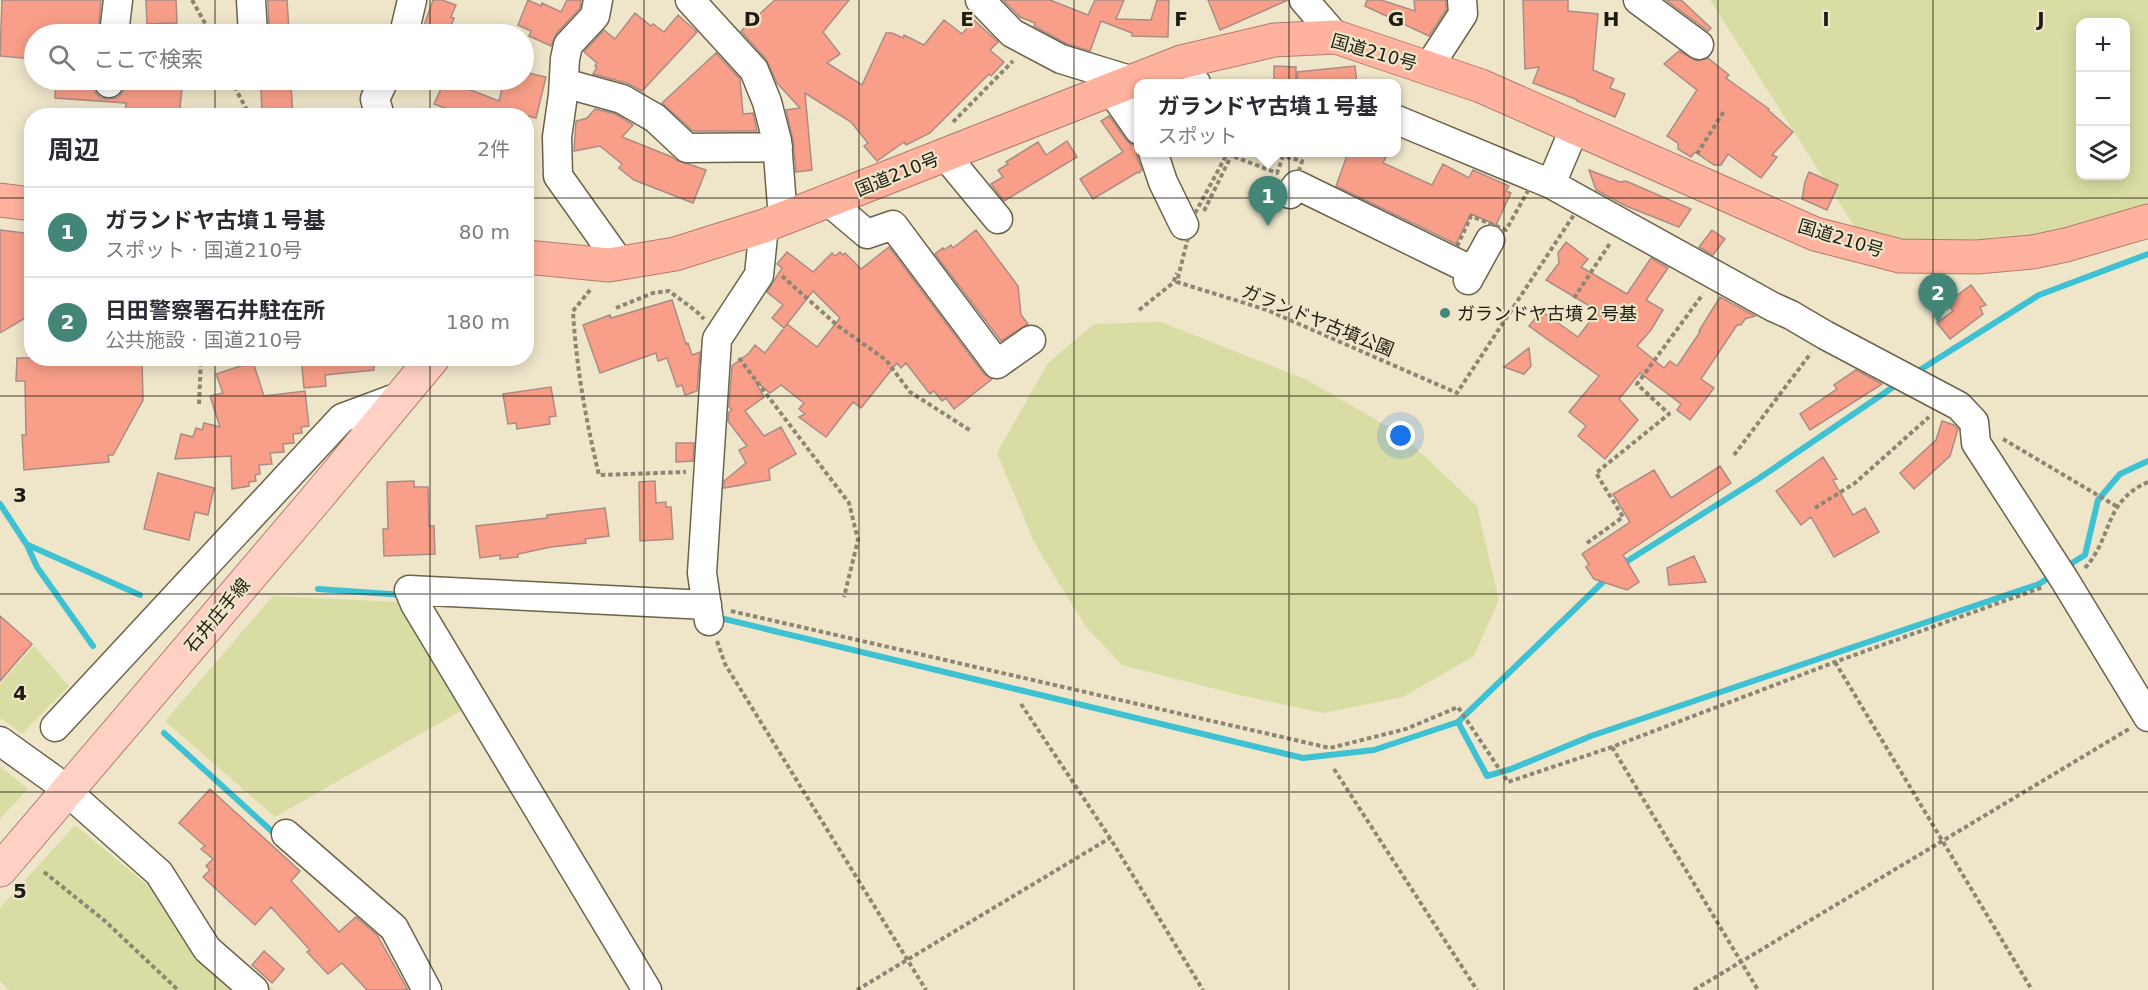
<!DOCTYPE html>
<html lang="ja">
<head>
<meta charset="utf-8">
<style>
	:root { --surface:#fff; --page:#f2f2f3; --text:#2b2b33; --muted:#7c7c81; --line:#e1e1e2; --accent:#438677 }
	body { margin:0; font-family:"DejaVu Sans","Noto Sans JP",sans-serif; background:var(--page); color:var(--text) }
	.controls { position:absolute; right:18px; top:18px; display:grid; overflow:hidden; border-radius:12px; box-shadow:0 3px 15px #0003 }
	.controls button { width:54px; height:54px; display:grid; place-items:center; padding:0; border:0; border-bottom:2px solid var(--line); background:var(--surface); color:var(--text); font:30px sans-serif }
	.you { position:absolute; left:1401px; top:436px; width:21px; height:21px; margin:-15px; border:4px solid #fff; border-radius:50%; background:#1a73e8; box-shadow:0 0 0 9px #1a73e833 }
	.badge { display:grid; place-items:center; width:39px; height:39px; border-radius:50%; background:var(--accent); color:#fff; font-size:20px; font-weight:700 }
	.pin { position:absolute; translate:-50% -50px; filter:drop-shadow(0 2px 3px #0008) }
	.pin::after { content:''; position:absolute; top:32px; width:21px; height:18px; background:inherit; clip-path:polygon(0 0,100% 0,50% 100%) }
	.popup { position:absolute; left:1134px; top:79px; width:267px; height:78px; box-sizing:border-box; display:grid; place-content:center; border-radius:12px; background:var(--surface); filter:drop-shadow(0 2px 4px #0005); font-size:20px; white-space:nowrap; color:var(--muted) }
	.popup b { font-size:22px; color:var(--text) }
	.popup::after { content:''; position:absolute; left:50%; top:100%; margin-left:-12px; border:12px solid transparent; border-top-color:var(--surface) }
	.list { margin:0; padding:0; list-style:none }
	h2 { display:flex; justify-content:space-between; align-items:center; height:78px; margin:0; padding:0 24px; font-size:26px }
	h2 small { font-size:20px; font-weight:400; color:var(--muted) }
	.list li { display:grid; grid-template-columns:39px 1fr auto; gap:18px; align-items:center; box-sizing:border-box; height:90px; padding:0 24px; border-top:2px solid var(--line) }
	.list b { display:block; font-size:22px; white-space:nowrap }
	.list p { margin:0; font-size:20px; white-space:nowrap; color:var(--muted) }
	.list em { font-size:20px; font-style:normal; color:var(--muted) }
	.icon { flex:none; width:33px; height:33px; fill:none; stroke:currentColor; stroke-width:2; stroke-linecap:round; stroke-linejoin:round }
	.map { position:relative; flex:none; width:2148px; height:990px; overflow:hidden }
	.search { position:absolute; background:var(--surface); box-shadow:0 3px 15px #0003; left:24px; top:24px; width:510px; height:66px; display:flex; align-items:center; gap:15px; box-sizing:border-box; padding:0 21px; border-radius:33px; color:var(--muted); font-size:22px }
	.panel { position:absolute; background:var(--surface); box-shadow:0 3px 15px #0003; left:24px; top:108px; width:510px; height:258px; border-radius:24px }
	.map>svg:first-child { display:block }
	.green { fill:#d9dda4; fill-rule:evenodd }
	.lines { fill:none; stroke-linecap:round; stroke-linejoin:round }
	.stream { stroke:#3ec1d3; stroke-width:6 }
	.building { fill:#f99f89; stroke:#aa8c85; stroke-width:1.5 }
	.minor-casing { stroke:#6b634b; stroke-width:31 }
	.major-casing { stroke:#b07d6d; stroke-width:35 }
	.highway-casing { stroke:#b07d6d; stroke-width:35 }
	.path { stroke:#8d8673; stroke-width:4; stroke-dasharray:4.5 3; stroke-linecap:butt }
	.minor { stroke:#fff; stroke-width:28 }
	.major { stroke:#ffd1c5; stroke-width:33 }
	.highway { stroke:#ffb29e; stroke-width:33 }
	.grid { fill:none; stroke:#1e1b11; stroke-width:1.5; stroke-opacity:0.55 }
	.poi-dot { fill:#438677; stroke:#efe6ca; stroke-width:2 }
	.labels { text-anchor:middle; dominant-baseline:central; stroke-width:4.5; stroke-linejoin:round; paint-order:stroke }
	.street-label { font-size:18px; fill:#1e1b11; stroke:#efe6ca }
	.poi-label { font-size:18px; fill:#1e1b11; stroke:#efe6ca; text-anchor:start }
	.grid-label { font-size:20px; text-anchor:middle; font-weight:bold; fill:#1e1b11; stroke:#efe6ca; stroke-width:4.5; stroke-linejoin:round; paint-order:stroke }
</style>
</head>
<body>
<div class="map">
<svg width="2148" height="990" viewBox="0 0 2148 990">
	<rect width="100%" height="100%" fill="#efe6ca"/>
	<path class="green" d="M 1710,0 L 2148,0 L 2148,208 L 2058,237 L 1954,245 L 1863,240 ZM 2080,22 L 2126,22 L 2126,176 L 2080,176 Z
		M 1161,322 L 1307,380 L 1401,434 L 1477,506 L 1499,600 L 1474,656 L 1403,697 L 1323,713 L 1231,693 L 1122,665 L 1085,626 L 1034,542 L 997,453 L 1048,363 L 1094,324 Z
		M 273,596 L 400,602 L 468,707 L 275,817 L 165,721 Z
		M 34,646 L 69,686 L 22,734 L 0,718 L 0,684 Z
		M 0,766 L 28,789 L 0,819 Z
		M 75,825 L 274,990 L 9,990 L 0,981 L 0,908 Z"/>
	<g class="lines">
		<path class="stream" d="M 1915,373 L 2039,295 L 2148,254
			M 0,504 L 27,545 L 37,567 L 93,646
			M 28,545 L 140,595
			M 1621,565 L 1758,479 L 1899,383
			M 2064,568 L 2085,555 L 2098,500 L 2120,474 L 2148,461
			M 318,589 L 404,595
			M 716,617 L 1303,758 L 1374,750 L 1458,722 L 1607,578
			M 1458,722 L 1487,776 L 1511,769 L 1591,736 L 2039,584 L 2053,575
			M 164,733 L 276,835"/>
	</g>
	<path class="building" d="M 2,0 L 101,0 L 98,34 L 34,34 L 34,59 L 0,56 Z
		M 146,0 L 176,0 L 177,23 L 147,24 Z
		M 268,0 L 287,0 L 289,30 L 269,31 Z
		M 433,0 L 442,0 L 456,5 L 451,17 L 454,18 L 448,34 L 421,34 Z
		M 528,0 L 541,6 L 542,3 L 561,12 L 567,0 L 581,0 L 580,8 L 556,34 L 551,46 L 529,36 L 531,31 L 518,25 Z
		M 775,0 L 849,0 L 823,32 L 840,54 L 827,63 L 862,85 L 886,33 L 892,33 L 903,38 L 904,35 L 924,45 L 944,20 L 962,34 L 974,20 L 998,42 L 990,50 L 1004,62 L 991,76 L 989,74 L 930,133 L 906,145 L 904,142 L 877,161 L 864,146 L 868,143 L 851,122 L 805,93 L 812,170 L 796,172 L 793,140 L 786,110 L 800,108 L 777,83 L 766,59 L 741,31 Z
		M 1003,0 L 1050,0 L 1088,15 L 1095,0 L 1124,0 L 1116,19 L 1151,20 L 1157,0 L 1169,0 L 1168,37 L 1132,36 L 1132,33 L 1101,21 L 1090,51 L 1067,44 L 1034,26 L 1035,23 L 1020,17 Z
		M 1208,0 L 1288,0 L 1220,30 Z
		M 1367,0 L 1381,0 L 1415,11 L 1414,0 L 1446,0 L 1446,10 L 1429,36 L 1365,6 Z
		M 1523,0 L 1568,0 L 1568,11 L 1598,14 L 1593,70 L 1614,79 L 1610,88 L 1625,94 L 1615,117 L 1577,101 L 1578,100 L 1533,83 L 1539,67 L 1525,69 Z
		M 1666,0 L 1681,0 L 1711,28 L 1708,31 Z
		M 635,13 L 651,26 L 653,24 L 664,32 L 678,15 L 697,32 L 642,91 L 627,83 L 593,74 L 597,67 L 595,66 L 597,63 L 584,52 L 604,30 L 615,39 Z
		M 1679,51 L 1697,61 L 1708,58 L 1729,75 L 1726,78 L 1769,109 L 1768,110 L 1793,132 L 1772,155 L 1777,157 L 1761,178 L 1728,154 L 1721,165 L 1714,165 L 1695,152 L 1691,157 L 1678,149 L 1678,143 L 1667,136 L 1697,90 L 1664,64 Z
		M 716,53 L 740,79 L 743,114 L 753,113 L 757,131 L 693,131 L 662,103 Z
		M 1274,66 L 1296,67 L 1296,84 L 1274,84 Z
		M 1355,66 L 1357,84 L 1298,84 L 1297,72 Z
		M 524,72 L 546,77 L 536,118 L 528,116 L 467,116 L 434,104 L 445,80 L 472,80 L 468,89 L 499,101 L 504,80 L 524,80 Z
		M 56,80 L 93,80 L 95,92 L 101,98 L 108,99 L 117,98 L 123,92 L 125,80 L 173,81 L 172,88 L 182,89 L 179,116 L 125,113 L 126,103 L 55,98 Z
		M 291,86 L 293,116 L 262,116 L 261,88 Z
		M 595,109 L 616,114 L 633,125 L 622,137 L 672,157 L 676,160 L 706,170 L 693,203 L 634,180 L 619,168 L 622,164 L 600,146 L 574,151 L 576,121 L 587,118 Z
		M 1109,116 L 1126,140 L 1132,145 L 1138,146 L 1137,157 L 1142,170 L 1139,173 L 1138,172 L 1093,199 L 1080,179 L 1123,152 L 1101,121 Z
		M 1067,141 L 1077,157 L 1004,201 L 991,184 L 1003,177 L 998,170 L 1008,164 L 1006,162 L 1038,142 L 1046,155 Z
		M 1348,153 L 1388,153 L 1383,163 L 1432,185 L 1443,164 L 1469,178 L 1473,170 L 1509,186 L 1506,191 L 1511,193 L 1496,225 L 1471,214 L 1456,244 L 1336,186 Z
		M 1589,170 L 1620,182 L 1626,181 L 1691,209 L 1679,227 L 1626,206 L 1596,190 Z
		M 1809,172 L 1838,185 L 1827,210 L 1802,199 L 1805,182 Z
		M 0,230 L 32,234 L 32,314 L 0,333 Z
		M 976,230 L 1018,286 L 1021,315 L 1028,324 L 1001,341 L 935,254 L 943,248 L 944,250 L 951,245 L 953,248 Z
		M 1712,230 L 1725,239 L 1713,255 L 1699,247 Z
		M 1566,242 L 1588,259 L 1581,267 L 1627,294 L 1651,258 L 1668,268 L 1646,300 L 1663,310 L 1651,330 L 1637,346 L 1664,368 L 1670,361 L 1677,366 L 1700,332 L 1699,331 L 1720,297 L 1755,316 L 1745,319 L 1741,325 L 1737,325 L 1701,379 L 1714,388 L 1690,420 L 1677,410 L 1681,404 L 1640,373 L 1619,399 L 1638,420 L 1605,459 L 1578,436 L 1586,426 L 1569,412 L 1599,376 L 1529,326 L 1541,311 L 1578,337 L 1598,311 L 1546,280 L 1559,263 L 1558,253 Z
		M 889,247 L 984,374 L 992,379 L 954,409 L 946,398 L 942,401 L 934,391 L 930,394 L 906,363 L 901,368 L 897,363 L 861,408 L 853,402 L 826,437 L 799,417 L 805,414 L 799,409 L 804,403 L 781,385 L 770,393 L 755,381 L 764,397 L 745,411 L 764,436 L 781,427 L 796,454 L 769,469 L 770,480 L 724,488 L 724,481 L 746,463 L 739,450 L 747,446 L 728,421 L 729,412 L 732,410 L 729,407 L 732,366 L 749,353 L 755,345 L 765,353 L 787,324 L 817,347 L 840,318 L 813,291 L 784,328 L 772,318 L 783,305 L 767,292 L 782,268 L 777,264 L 787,252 L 813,272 L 832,253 L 835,256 L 840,252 L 843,255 L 845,253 L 861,269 Z
		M 1971,285 L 1986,305 L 1980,307 L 1983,314 L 1950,339 L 1937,323 L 1953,311 L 1947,303 Z
		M 672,300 L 686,344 L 688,343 L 692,355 L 700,352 L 697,391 L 685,395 L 682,385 L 677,387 L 667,358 L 658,361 L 656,353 L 600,373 L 583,325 L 610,315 L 611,318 Z
		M 1529,348 L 1531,366 L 1524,374 L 1504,367 Z
		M 17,358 L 142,358 L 143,400 L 113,455 L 108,455 L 109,462 L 24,470 L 22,435 L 26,435 L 25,381 L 16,381 Z
		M 301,358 L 374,358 L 374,370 L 325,375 L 326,386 L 304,388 Z
		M 253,362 L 264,396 L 305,391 L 309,426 L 301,427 L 302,433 L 293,434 L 294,443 L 283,444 L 284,452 L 270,453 L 272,464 L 259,465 L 260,474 L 255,475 L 256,481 L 249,482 L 249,486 L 232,489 L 231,456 L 175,459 L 181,434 L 193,437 L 196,428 L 202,430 L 204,423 L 220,427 L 210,396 L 223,393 L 216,374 Z
		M 1856,370 L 1882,384 L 1810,430 L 1800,414 L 1837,389 L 1834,385 Z
		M 551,387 L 556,416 L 549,417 L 550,424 L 517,429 L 516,423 L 508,424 L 503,394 Z
		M 1942,421 L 1954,425 L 1958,429 L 1950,456 L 1914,489 L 1900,473 L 1936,440 Z
		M 676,443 L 694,443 L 693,461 L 676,462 Z
		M 1823,457 L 1837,479 L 1833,480 L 1853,515 L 1865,508 L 1879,532 L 1834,557 L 1811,517 L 1801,525 L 1776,491 Z
		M 1720,466 L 1731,483 L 1623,555 L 1639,582 L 1627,590 L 1594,579 L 1586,567 L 1589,564 L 1582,554 L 1630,522 L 1613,494 L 1654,470 L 1671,498 Z
		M 158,473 L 214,488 L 208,515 L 195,512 L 189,540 L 144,529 Z
		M 414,481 L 414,487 L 428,487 L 429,526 L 434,526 L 435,554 L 384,556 L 383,529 L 388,529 L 387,482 Z
		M 655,481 L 656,503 L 666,502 L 666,507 L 671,507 L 673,539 L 640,541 L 639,482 Z
		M 605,508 L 609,536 L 585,539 L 586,543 L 551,547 L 518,554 L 518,557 L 500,559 L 500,555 L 480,558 L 476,526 L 547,518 L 547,515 Z
		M 1694,556 L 1706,582 L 1669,585 L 1667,568 Z
		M 0,616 L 32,644 L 0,681 Z
		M 210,789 L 300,871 L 291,881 L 339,932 L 356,917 L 377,935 L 408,990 L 367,990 L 342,963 L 328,974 L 307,952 L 310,950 L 271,907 L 255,925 L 203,877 L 210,870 L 206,866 L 213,859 L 201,849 L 205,846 L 179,823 Z
		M 264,951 L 284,969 L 272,983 L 252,965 Z"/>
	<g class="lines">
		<defs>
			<path id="minor" d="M 251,0 L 253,34
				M 598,0 L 595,16 L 568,45 L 565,59 L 563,95 L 557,137 L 558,176 L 620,263
				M 690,0 L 754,70 L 767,102 L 777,141 L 783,219
				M 980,0 L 1012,33 L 1061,59 L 1133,81 L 1196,83
				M 1304,0 L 1336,37
				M 1638,0 L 1699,45
				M 114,34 L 118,0
				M 404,34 L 412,0
				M 1428,68 L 1463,14 L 1462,0
				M 109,83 L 109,80
				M 564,83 L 622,99 L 655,118 L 687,148 L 778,147
				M 1111,90 L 1139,130
				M 380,116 L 375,99 L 384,80
				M 1397,120 L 1551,184
				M 1575,127 L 1551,184 L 1773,307 L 1791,315 L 1825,335 L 1959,406 L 1974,422 L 1976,443 L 2064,579 L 2148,717
				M 1153,152 L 1163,182 L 1184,225
				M 945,155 L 998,219
				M 1290,194 L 1297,185 L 1473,271
				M 828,201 L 867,234 L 893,225 L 997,364 L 1031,340
				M 1468,280 L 1490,240
				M 709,621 L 702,573 L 717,339 L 759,275 L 764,226
				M 55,727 L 342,418 L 401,396
				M 0,741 L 53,779 L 159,873 L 207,949 L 254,990
				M 286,834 L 394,928 L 427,990
				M 647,990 L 415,604 L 409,590 L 707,605"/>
			<path id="major" d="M 0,870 L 316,499 L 433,358"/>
			<path id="highway" d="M 0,200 L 32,204
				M 526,257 L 609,265 L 675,254 L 764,226 L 1181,62 L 1274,40 L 1336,37 L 1481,86 L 1815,234 L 1900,256 L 1977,257 L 2032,252 L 2066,245 L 2148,221"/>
		</defs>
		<use href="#minor" class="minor-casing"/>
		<use href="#major" class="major-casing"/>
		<use href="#highway" class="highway-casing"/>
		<path class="path" d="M 192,0 L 211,34
			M 231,80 L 250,116
			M 953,122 L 1013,61
			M 1227,154 L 1277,173 L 1283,156 L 1302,161 L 1296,180 L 1454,253 L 1471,216 L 1506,230 L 1534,180 L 1581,204 L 1457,393 L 1267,310 L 1177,282 L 1193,217 Z
			M 1697,154 L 1724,111
			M 1204,211 L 1233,152
			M 782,276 L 838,326 L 886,360 L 910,392 L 971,431
			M 590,290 L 573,311 C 576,366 586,421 599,475 L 686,472
			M 1574,298 L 1611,242
			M 616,308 L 653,293 L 669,291 L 696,311 L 704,319
			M 1139,310 L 1173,283 L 1177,273
			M 739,358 L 849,503 L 858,540 L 844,597
			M 199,404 L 201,358
			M 2003,439 L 2116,506
			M 1734,455 L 1811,353
			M 1815,508 L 1855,483 L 1929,417
			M 1587,543 L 1623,517 L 1596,473 L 1669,414 L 1637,384 L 1703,294
			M 2085,568 C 2113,537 2103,502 2148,482
			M 731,611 L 1330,748 L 1406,729 L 1458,707 L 1508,782 L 1612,747 L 1835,662 L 2043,587
			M 717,641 L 725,664 L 926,990
			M 1835,662 L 2032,990
			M 1021,704 L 1110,838 L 1203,990
			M 1612,747 L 1758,990
			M 1334,769 L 1477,990
			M 44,872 L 105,921 L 178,990
			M 857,990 L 1110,838
			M 1694,990 L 2129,729"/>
		<use href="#minor" class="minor"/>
		<use href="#major" class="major"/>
		<use href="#highway" class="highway"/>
	</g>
	<path class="grid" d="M 215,0 L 215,34M 430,0 L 430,34M 644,0 L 644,990M 859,0 L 859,990M 1074,0 L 1074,990M 1289,0 L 1289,990M 1504,0 L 1504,990M 1718,0 L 1718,990M 1933,0 L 1933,990M 215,80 L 215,116M 430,80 L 430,116M 0,198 L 32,198M 526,198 L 2148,198M 215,358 L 215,990M 430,358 L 430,990M 0,396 L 2148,396M 0,594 L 2148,594M 0,792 L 2148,792"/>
	<circle class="poi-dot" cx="1445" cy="313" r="6"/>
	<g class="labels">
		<g class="street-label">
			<text transform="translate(1374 52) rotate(16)">国道210号</text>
			<text transform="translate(897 174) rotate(-22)">国道210号</text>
			<text transform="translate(1841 238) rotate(17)">国道210号</text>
			<text transform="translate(1318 320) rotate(22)">ガランドヤ古墳公園</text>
			<text transform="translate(217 615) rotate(-50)">石井庄手線</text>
		</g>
		<g class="poi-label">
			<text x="1457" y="313">ガランドヤ古墳２号基</text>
		</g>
	</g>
	<g class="grid-label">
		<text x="752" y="26">D</text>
		<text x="967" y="26">E</text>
		<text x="1181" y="26">F</text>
		<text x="1396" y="26">G</text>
		<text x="1611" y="26">H</text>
		<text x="1826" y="26">I</text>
		<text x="2041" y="26">J</text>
		<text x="20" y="502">3</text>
		<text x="20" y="700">4</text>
		<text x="20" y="898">5</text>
	</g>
</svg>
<div class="controls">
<button>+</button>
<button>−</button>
<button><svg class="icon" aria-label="layers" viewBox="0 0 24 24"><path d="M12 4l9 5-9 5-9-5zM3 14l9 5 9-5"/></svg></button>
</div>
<div class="you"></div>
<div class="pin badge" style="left:1268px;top:226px">1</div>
<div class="popup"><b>ガランドヤ古墳１号基</b>スポット</div>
<div class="pin badge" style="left:1938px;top:323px">2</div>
<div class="search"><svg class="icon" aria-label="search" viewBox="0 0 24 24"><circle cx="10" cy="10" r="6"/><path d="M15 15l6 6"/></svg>ここで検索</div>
<section class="panel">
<h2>周辺<small>2件</small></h2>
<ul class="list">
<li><span class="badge">1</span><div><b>ガランドヤ古墳１号基</b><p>スポット · 国道210号</p></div><em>80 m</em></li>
<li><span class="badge">2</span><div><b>日田警察署石井駐在所</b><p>公共施設 · 国道210号</p></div><em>180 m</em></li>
</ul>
</section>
</div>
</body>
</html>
